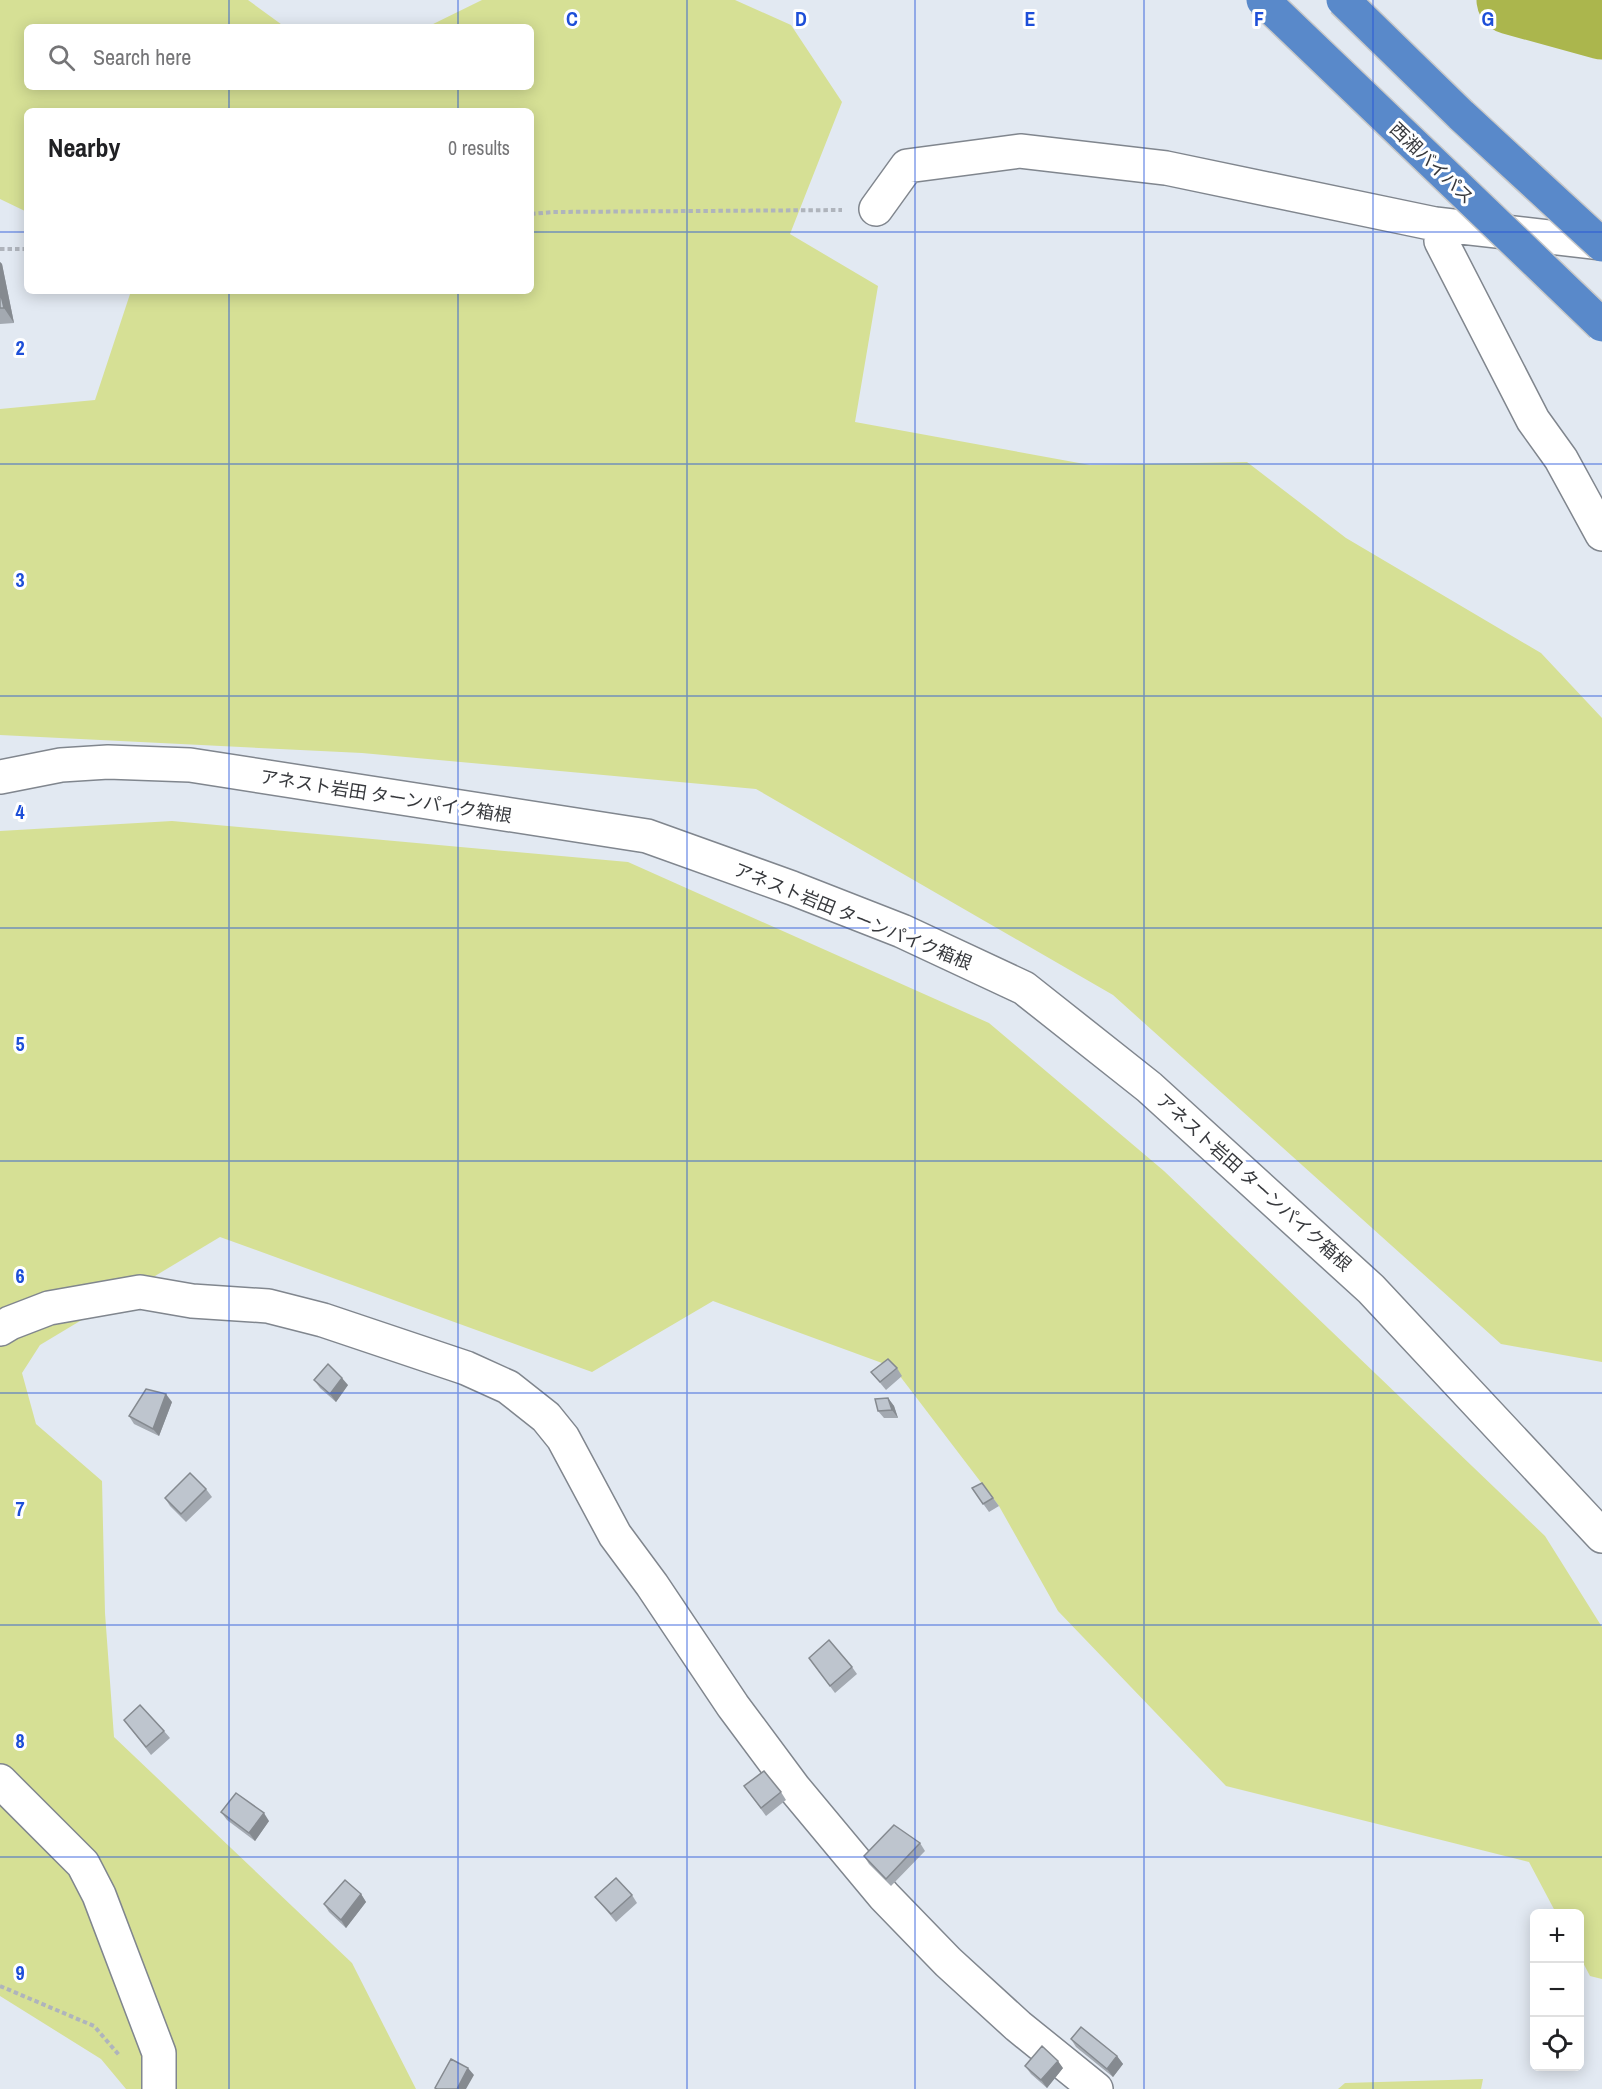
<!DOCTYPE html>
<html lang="en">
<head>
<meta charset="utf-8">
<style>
	:root { --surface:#fff; --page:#f6f6f6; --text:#202124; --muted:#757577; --line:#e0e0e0 }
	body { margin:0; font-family:"Archivo Narrow","Noto Sans JP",sans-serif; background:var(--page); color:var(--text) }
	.controls { position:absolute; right:18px; bottom:18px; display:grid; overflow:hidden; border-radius:9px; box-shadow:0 3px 15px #0003 }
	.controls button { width:54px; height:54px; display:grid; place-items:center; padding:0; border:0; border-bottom:2px solid var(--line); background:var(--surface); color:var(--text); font:30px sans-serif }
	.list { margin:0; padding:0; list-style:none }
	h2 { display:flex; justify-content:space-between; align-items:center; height:78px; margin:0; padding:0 24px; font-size:26px }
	h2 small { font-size:20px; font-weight:400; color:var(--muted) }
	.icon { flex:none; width:33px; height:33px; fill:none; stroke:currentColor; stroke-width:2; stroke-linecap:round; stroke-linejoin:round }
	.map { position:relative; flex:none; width:1602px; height:2089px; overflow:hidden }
	.search { position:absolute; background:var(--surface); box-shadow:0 3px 15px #0003; left:24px; top:24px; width:510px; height:66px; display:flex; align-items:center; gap:15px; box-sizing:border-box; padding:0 21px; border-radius:9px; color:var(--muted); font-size:22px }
	.panel { position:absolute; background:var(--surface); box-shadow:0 3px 15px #0003; left:24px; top:108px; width:510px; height:186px; border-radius:9px }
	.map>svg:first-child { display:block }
	.green { fill:#d6e095 }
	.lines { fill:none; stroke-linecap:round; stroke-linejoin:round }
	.river { stroke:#abb64d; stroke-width:69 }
	.minor-casing { stroke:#80868e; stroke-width:36 }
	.path { stroke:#afb4bc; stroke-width:4; stroke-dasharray:4.5 3; stroke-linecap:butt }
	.minor { stroke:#fff; stroke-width:33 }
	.highway-bridge-casing { stroke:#c7c8c9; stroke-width:36; stroke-linecap:butt }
	.highway-bridge { stroke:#5989ca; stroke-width:33 }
	.wall { fill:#a3a9b1 }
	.shaded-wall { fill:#858a90 }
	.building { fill:#bec5ce; stroke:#858a90; stroke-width:1.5 }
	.grid { fill:none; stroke:#1d4ed8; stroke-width:1.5; stroke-opacity:0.55 }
	.labels { text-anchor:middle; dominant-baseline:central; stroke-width:6; stroke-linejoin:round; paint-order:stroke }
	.street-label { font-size:18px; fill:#37393d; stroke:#fff }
	.grid-label { font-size:20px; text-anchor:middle; font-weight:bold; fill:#1d4ed8; stroke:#fff; stroke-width:6; stroke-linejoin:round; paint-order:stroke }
</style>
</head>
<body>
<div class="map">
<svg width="1602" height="2089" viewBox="0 0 1602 2089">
	<rect width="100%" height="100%" fill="#e2e9f2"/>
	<path class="green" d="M 0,0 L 248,0 L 285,27 L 27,27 L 27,87 L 531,87 L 531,27 L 427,27 L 482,0 L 735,0 L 791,25 L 842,102 L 790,234 L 878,286 L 855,422 L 1090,465 L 1247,462 L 1346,538 L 1541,653 L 1602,718 L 1602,1362 L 1501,1344 L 1113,995 L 756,789 L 362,753 L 0,735 L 0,409 L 95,400 L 131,291 L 531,291 L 531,111 L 27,111 L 27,212 L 0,199 Z
		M 172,821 L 628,862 L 989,1023 L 1164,1171 L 1545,1536 L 1602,1627 L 1602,1979 L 1590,1976 L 1580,1957 L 1580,1914 L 1556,1913 L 1529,1862 L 1226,1786 L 1058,1611 L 999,1506 L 893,1367 L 713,1301 L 592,1372 L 220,1237 L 40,1345 L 22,1373 L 36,1424 L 102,1481 L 105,1613 L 114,1737 L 352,1963 L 416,2089 L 126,2089 L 101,2059 L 0,1996 L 0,831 Z
		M 1483,2079 L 1481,2089 L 1338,2089 L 1345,2083 Z"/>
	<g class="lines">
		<path class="river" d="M 1511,0 L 1602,25"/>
		<defs>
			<path id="minor" d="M 876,209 L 907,166 L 1020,151 L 1166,168 L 1435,224 L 1602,243
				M 1447,226 L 1441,241 L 1533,420 L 1561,459 L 1602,534
				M 0,777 L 61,765 L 108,762 L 190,765 L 647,836 L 792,888 L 902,931 L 1024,988 L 1149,1087 L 1371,1289 L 1602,1536
				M 0,1329 L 10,1323 L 49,1308 L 140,1292 L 192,1301 L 268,1306 L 323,1320 L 466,1368 L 508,1387 L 546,1417 L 563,1438 L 615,1535 L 652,1585 L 733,1706 L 794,1788 L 884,1896 L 948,1962 L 1018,2026 L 1096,2089
				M 0,1781 L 83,1864 L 99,1895 L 159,2053 L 159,2089"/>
		</defs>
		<use href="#minor" class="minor-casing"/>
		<path class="path" d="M 531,214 L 553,212 L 842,210
			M 0,249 L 27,249
			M 0,1986 L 94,2026 L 119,2055"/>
		<use href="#minor" class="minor"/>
		<defs>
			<path id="highway-bridge" d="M 1263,0 L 1602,325
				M 1343,0 L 1461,115 L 1602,245"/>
		</defs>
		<use href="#highway-bridge" class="highway-bridge-casing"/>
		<use href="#highway-bridge" class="highway-bridge"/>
	</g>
	<path class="wall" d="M 0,262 L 2,264 L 14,323 L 0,324 Z
		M 897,1368 L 902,1376 L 886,1390 L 871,1372 Z
		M 314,1380 L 348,1385 L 336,1402 L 320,1388 Z
		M 888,1398 L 894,1406 L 898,1418 L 884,1418 L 878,1411 Z
		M 172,1402 L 159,1436 L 134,1424 L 129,1416 Z
		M 982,1483 L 999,1506 L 989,1512 L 972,1488 Z
		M 206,1489 L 212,1497 L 186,1522 L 170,1506 L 165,1498 Z
		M 809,1658 L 852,1667 L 857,1674 L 835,1693 Z
		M 124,1720 L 164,1731 L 170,1738 L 151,1755 Z
		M 744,1786 L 781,1792 L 786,1800 L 766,1816 Z
		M 221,1812 L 269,1821 L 255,1841 L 227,1820 Z
		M 920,1843 L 925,1851 L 891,1886 L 869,1864 L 864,1856 Z
		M 361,1894 L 366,1902 L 346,1928 L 329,1912 L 324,1904 Z
		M 632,1895 L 637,1903 L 616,1922 L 601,1904 L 595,1897 Z
		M 1071,2039 L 1117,2056 L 1123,2064 L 1113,2077 L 1076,2047 Z
		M 1025,2066 L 1063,2068 L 1047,2088 L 1031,2074 Z"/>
	<path class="shaded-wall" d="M 0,262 L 2,264 L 14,323 L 4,308 L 0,291 Z
		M 342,1378 L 348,1385 L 336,1402 L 330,1394 Z
		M 166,1394 L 172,1402 L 159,1436 L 153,1429 Z
		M 888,1398 L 894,1406 L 898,1418 L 892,1410 Z
		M 264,1813 L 269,1821 L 255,1841 L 249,1833 Z
		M 361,1894 L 366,1902 L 346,1928 L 341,1920 Z
		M 1117,2056 L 1123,2064 L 1113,2077 L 1107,2069 Z
		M 1058,2061 L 1063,2068 L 1047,2088 L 1041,2080 Z
		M 468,2068 L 474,2075 L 466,2089 L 457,2089 Z"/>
	<path class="building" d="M 0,291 L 4,308 L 0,308 Z
		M 888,1359 L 897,1368 L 880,1382 L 871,1372 Z
		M 328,1364 L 342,1378 L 330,1394 L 314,1380 Z
		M 146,1389 L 166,1394 L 153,1429 L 129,1416 Z
		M 888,1398 L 892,1410 L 878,1411 L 875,1399 Z
		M 190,1473 L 206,1489 L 181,1514 L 165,1498 Z
		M 982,1483 L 993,1498 L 983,1504 L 972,1488 Z
		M 829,1640 L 852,1667 L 830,1686 L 809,1658 Z
		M 140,1705 L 164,1731 L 146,1747 L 124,1720 Z
		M 764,1771 L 781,1792 L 761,1808 L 744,1786 Z
		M 236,1793 L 264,1813 L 249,1833 L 221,1812 Z
		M 894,1825 L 920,1843 L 886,1879 L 864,1856 Z
		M 616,1878 L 632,1895 L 611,1914 L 595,1897 Z
		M 345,1880 L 361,1894 L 341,1920 L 324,1904 Z
		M 1081,2027 L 1117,2056 L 1107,2069 L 1071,2039 Z
		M 1042,2046 L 1058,2061 L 1041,2080 L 1025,2066 Z
		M 451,2059 L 468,2068 L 457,2089 L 437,2089 L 435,2088 Z"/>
	<path class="grid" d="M 229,0 L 229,27M 458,0 L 458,27M 687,0 L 687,2089M 915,0 L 915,2089M 1144,0 L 1144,2089M 1373,0 L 1373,2089M 229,87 L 229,111M 458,87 L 458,111M 0,232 L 27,232M 531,232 L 1602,232M 229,291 L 229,2089M 458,291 L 458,2089M 0,464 L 1602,464M 0,696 L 1602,696M 0,928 L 1602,928M 0,1161 L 1602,1161M 0,1393 L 1602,1393M 0,1625 L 1602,1625M 0,1857 L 1602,1857"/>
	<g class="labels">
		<g class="street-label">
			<text transform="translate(1432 163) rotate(44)">西湘バイパス</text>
			<text transform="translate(386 796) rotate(9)">アネスト岩田 ターンパイク箱根</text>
			<text transform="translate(853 916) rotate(22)">アネスト岩田 ターンパイク箱根</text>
			<text transform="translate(1254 1182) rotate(42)">アネスト岩田 ターンパイク箱根</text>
		</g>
	</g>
	<g class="grid-label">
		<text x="572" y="26">C</text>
		<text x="801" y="26">D</text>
		<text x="1030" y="26">E</text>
		<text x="1259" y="26">F</text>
		<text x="1488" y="26">G</text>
		<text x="20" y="355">2</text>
		<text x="20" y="587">3</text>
		<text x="20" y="819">4</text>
		<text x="20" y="1051">5</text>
		<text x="20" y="1283">6</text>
		<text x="20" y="1516">7</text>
		<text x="20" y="1748">8</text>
		<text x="20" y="1980">9</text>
	</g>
</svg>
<div class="controls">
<button>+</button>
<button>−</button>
<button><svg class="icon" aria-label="locate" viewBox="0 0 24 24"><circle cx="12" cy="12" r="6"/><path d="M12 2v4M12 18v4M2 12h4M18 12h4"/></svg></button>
</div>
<div class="search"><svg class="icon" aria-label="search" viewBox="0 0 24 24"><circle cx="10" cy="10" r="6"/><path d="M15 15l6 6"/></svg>Search here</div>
<section class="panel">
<h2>Nearby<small>0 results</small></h2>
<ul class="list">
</ul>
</section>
</div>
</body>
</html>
